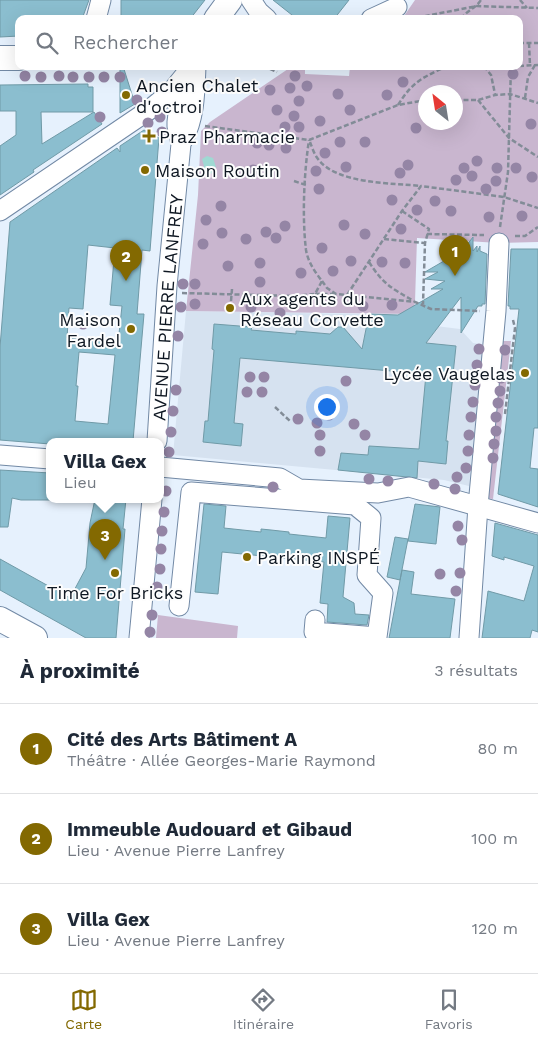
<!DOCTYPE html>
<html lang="fr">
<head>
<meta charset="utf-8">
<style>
	:root { --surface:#fff; --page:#f6f6f7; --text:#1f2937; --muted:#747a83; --line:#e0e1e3; --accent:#836901 }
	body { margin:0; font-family:"Work Sans",sans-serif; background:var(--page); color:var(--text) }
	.compass { position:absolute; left:418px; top:85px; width:45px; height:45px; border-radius:50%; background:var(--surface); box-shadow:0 5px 20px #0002; rotate:330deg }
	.you { position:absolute; left:326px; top:406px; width:18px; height:18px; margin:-12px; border:4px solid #fff; border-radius:50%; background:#1a73e8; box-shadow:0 0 0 8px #1a73e833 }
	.badge { display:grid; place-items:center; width:32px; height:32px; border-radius:50%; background:var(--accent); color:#fff; font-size:16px; font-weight:700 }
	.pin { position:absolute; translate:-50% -41px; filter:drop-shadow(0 1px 2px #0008) }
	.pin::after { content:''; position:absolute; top:26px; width:18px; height:15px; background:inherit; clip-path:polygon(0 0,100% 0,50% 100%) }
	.popup { position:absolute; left:46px; top:438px; width:118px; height:65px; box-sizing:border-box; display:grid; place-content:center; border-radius:10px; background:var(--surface); filter:drop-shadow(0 1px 4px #0005); font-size:16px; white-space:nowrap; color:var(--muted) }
	.popup b { font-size:19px; color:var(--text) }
	.popup::after { content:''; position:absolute; left:50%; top:100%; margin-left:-10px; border:10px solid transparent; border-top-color:var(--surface) }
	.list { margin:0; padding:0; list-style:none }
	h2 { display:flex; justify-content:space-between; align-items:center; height:65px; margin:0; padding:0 20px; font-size:21px }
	h2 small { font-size:16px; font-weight:400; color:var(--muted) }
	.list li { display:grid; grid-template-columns:32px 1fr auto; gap:15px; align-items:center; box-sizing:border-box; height:90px; padding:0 20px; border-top:1px solid var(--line) }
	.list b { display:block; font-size:19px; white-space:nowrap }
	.list p { margin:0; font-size:16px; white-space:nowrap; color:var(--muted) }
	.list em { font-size:16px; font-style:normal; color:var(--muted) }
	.icon { flex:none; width:28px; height:28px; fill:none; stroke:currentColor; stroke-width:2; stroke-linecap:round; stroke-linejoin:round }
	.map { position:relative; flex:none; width:538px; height:638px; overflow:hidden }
	.search { position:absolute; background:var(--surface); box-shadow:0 5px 20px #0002; left:15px; right:15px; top:15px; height:55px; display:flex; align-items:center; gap:12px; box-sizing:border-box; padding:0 18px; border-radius:10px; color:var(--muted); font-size:19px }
	.sheet { height:335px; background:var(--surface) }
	nav { display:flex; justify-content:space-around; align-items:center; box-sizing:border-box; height:70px; border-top:1px solid var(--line); background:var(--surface); font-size:14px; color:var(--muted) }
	nav a { display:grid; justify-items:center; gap:2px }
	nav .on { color:var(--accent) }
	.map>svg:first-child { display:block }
	.built { fill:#d6e2f0 }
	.green { fill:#c9b6cf; fill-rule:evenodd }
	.water { fill:#9fd9d3 }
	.building { fill:#8bbecf; stroke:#709aa7; fill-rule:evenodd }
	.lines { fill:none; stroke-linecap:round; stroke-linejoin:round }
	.minor-casing { stroke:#7289a5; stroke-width:21 }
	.major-casing { stroke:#7289a5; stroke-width:26 }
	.path { stroke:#828c97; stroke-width:2.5; stroke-dasharray:5 2.5; stroke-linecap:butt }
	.minor { stroke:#fff; stroke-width:19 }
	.major { stroke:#fff; stroke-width:24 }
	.tree { fill:#9485a5 }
	.poi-dot { fill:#836901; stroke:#fdfdfd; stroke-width:2 }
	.labels { text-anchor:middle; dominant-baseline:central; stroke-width:4; stroke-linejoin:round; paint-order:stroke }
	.poi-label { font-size:18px; fill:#0e1722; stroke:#fdfdfd; text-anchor:start }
	.street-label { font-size:18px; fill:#0e1722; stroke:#fdfdfd }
</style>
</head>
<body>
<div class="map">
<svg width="538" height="638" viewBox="0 0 538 638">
	<rect width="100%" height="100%" fill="#e6f1fd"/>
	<path class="built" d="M 186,311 L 414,315 L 420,324 L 460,329 L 473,343 L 480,344 L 485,347 L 485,353 L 481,363 L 469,486 L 444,480 L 173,455 Z"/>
	<path class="green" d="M 415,0 L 538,0 L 538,242 L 499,243 L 417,238 L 415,302 L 413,314 L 186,311 L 198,195 L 201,131 L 210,122 L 288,69 L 303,66 L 305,66 L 305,74 L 349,76 L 350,67 L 358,68 L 360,66 L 519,66 L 519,19 L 402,19 ZM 426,92 L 456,92 L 456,122 L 426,122 Z
		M 500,341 L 511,341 L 493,499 L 483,498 Z
		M 158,615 L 238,626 L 237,638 L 156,638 Z"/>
	<path class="water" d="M 207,156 L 213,158 L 216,167 L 212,173 L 206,176 L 201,172 L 204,166 L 202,159 Z"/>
	<path class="building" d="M 0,0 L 89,0 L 82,19 L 19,19 L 19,36 L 0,37 Z
		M 121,0 L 205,0 L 190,19 L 121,19 Z
		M 273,0 L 349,0 L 334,19 L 297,19 Z
		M 120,66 L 123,66 L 135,104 L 120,113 Z
		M 88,84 L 88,87 L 93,87 L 93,112 L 41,112 L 42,144 L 94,112 L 102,124 L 33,170 L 34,172 L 0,195 L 0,146 L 16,135 L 16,111 L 0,111 L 0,85 Z
		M 144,130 L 159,138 L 150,251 L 142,250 L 137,314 L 144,314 L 133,441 L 50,441 L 50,444 L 0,440 L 0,347 L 10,222 L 117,148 L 120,152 L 120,146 ZM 88,245 L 115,248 L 110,305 L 122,306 L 118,343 L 67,338 L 69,308 L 83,309 ZM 79,352 L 115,355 L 108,424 L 75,421 L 78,386 L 76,386 Z
		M 473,237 L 473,251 L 477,246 L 477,252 L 480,246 L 480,251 L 487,254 L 485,304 L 482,304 L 482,306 L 478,306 L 461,333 L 461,297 L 426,343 L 456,346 L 446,441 L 448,441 L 446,464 L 418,461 L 417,478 L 338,470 L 341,453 L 368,455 L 369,446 L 419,449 L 426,374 L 240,358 L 234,423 L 243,424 L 241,446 L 203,442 L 205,421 L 208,421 L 214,350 L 212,349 L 214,324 L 252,327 L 251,330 L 296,334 L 296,331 L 330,334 L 338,327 L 343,327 L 362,349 L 369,314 L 398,315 L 443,289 L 431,289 L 445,281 L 425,279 L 438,272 L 425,272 L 456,254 L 456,258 L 463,246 L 463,250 Z
		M 511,249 L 538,249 L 538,428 L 534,428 L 530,468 L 538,469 L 538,507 L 498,494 L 519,309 L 510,309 L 510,306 L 508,306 Z
		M 0,470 L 50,473 L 50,500 L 21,500 L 12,498 L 8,527 L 0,527 Z
		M 95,499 L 126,499 L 123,529 L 125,529 L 116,638 L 86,638 L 0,590 L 0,559 L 70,598 L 86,568 L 90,523 Z
		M 204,504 L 226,506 L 224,528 L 261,532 L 261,529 L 271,530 L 289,532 L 289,534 L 326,538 L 328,516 L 350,518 L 343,597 L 354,603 L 355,614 L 369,615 L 367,625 L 327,622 L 328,604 L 320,603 L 324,562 L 222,552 L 218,594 L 195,592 Z
		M 415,504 L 440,507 L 436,544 L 408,541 Z
		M 495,523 L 538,535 L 538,632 L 532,630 L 530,638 L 482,638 L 488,591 L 524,601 L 534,566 L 504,557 L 504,560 L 492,556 Z
		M 395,537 L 408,539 L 400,580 L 387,577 Z
		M 402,570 L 414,572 L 411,594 L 455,599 L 450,638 L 389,638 Z"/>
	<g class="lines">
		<defs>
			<g id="minor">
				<path d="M 251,0 L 259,12 L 267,19"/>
				<path d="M 96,19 L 101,0"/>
				<path d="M 371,19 L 397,7"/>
				<path d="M 183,140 C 195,118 195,91 196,66"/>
				<path d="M 0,211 L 149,110 L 171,92 L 184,76"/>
				<path id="s1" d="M 157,441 L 167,286 L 181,144 L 177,126 L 177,122 L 181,90 L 193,66"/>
				<path d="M 0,455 L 50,459"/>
				<path d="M 160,467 L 280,478 L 299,489 L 378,493 L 409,487 L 538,523"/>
				<path d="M 179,606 L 191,492 L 355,505 L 371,518 L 367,575 L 383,593 L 377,637 L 314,632 L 315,620"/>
				<path d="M 139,638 L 152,499"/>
				<path d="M 469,638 L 478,506 L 496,311 L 499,243"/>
			</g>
			<path id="major" d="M 216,19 L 230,0
				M 0,58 L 19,58
				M 0,619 L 35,638"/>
		</defs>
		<use href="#minor" class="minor-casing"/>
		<use href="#major" class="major-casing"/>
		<path class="path" d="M 520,0 L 527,8
			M 410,19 L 477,6 L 538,8
			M 461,19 C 466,11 476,8 481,0
			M 519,43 L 538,43
			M 529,43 L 530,65
			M 263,66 L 277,72
			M 484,66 L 491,75 L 495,94
			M 519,66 L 538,65
			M 525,98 L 528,77 L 535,65
			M 456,100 L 478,100 L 495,95 L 510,94 L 538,103
			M 478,100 L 509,138 L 538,157
			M 398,105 C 413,81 422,78 447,66
			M 205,126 L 309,140 L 398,105 L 426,100
			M 310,142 C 312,147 314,154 318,159 C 336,184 392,183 421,186
			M 294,181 L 306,185
			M 402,211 L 429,229 L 425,243 L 423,304
			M 500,227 L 508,172 L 511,66
			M 427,234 L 484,235
			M 515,236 L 525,236 L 538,227
			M 384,239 L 425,243
			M 369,262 C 383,284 391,288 414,301
			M 322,281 L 327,288 L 336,294 L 415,302 L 431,309 L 480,311
			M 182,293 L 295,296 L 315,294 L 322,281 C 315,272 308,262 306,250 C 302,217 304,173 309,140
			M 315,294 L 335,294
			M 347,295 L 402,211 L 421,186 L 504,197 L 538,208
			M 231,301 L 232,289
			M 275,407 L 291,422
			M 505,414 L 515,328 L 513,320"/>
		<use href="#minor" class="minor"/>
		<use href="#major" class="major"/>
	</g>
	<g class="tree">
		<circle cx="513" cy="74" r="5.5"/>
		<circle cx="25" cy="76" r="5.5"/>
		<circle cx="59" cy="76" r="5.5"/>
		<circle cx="295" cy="76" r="5.5"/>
		<circle cx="41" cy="77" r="5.5"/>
		<circle cx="73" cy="77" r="5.5"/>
		<circle cx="89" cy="77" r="5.5"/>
		<circle cx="104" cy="77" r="5.5"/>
		<circle cx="120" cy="77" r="5.5"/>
		<circle cx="403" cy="82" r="5.5"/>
		<circle cx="307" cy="86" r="5.5"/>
		<circle cx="290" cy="88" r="5.5"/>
		<circle cx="270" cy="90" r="5.5"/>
		<circle cx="338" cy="94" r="5.5"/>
		<circle cx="387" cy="95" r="5.5"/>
		<circle cx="137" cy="100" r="5.5"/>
		<circle cx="299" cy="101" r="5.5"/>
		<circle cx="277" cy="110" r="5.5"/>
		<circle cx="350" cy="110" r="5.5"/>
		<circle cx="294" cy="116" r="5.5"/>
		<circle cx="100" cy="117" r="5.5"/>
		<circle cx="160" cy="117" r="5.5"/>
		<circle cx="320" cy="121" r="5.5"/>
		<circle cx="148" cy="123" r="5.5"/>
		<circle cx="531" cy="124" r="5.5"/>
		<circle cx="285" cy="127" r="5.5"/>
		<circle cx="299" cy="127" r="5.5"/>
		<circle cx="416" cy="128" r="5.5"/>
		<circle cx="162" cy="132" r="5.5"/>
		<circle cx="340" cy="142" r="5.5"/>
		<circle cx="365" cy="142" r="5.5"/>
		<circle cx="257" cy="143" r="5.5"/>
		<circle cx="269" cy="145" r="5.5"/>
		<circle cx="286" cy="148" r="5.5"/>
		<circle cx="325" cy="153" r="5.5"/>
		<circle cx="477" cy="161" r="5.5"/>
		<circle cx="408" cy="165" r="5.5"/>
		<circle cx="346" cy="167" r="5.5"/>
		<circle cx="464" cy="168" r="5.5"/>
		<circle cx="497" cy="168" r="5.5"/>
		<circle cx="516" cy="168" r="5.5"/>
		<circle cx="253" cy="170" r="5.5"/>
		<circle cx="316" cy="171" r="5.5"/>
		<circle cx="400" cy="173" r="5.5"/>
		<circle cx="472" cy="176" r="5.5"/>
		<circle cx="532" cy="177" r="5.5"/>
		<circle cx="456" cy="180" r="5.5"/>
		<circle cx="496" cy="181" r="5.5"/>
		<circle cx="319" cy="189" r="5.5"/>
		<circle cx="486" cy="189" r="5.5"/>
		<circle cx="392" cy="200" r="5.5"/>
		<circle cx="435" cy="201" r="5.5"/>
		<circle cx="221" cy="206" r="5.5"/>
		<circle cx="417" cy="210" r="5.5"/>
		<circle cx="451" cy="211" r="5.5"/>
		<circle cx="522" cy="216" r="5.5"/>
		<circle cx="489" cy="217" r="5.5"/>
		<circle cx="206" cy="220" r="5.5"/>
		<circle cx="344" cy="225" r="5.5"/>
		<circle cx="285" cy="226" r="5.5"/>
		<circle cx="401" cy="229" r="5.5"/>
		<circle cx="266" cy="232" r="5.5"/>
		<circle cx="222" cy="233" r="5.5"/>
		<circle cx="365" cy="234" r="5.5"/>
		<circle cx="276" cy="238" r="5.5"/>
		<circle cx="246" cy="239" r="5.5"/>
		<circle cx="203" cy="244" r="5.5"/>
		<circle cx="322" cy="248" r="5.5"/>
		<circle cx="351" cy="261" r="5.5"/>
		<circle cx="382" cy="262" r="5.5"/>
		<circle cx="260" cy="263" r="5.5"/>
		<circle cx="405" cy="263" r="5.5"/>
		<circle cx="228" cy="266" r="5.5"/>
		<circle cx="333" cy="271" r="5.5"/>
		<circle cx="301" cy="273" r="5.5"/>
		<circle cx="260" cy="282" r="5.5"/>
		<circle cx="183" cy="284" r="5.5"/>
		<circle cx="195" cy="284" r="5.5"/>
		<circle cx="195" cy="304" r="5.5"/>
		<circle cx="392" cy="305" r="5.5"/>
		<circle cx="363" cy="306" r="5.5"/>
		<circle cx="181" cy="307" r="5.5"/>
		<circle cx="251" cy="307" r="5.5"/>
		<circle cx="280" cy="313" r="5.5"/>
		<circle cx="83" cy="324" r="5.5"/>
		<circle cx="178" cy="336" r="5.5"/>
		<circle cx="479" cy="349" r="5.5"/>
		<circle cx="505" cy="350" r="5.5"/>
		<circle cx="477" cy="365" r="5.5"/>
		<circle cx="250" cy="377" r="5.5"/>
		<circle cx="264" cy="377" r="5.5"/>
		<circle cx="501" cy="378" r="5.5"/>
		<circle cx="346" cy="381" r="5.5"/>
		<circle cx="475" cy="385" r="5.5"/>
		<circle cx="176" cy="390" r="5.5"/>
		<circle cx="500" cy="391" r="5.5"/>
		<circle cx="247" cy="392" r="5.5"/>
		<circle cx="262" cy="392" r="5.5"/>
		<circle cx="473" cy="402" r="5.5"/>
		<circle cx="498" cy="403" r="5.5"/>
		<circle cx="173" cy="411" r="5.5"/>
		<circle cx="329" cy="415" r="5.5"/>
		<circle cx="471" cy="417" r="5.5"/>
		<circle cx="496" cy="417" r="5.5"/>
		<circle cx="298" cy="419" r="5.5"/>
		<circle cx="317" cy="423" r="5.5"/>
		<circle cx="354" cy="424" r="5.5"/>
		<circle cx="496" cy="431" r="5.5"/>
		<circle cx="171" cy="432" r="5.5"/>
		<circle cx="320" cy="435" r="5.5"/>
		<circle cx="365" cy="435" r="5.5"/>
		<circle cx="469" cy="435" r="5.5"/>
		<circle cx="494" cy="444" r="5.5"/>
		<circle cx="320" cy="451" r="5.5"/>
		<circle cx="468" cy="451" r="5.5"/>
		<circle cx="169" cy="452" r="5.5"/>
		<circle cx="493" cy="458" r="5.5"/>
		<circle cx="466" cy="468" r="5.5"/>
		<circle cx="457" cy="477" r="5.5"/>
		<circle cx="369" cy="479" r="5.5"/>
		<circle cx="388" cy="481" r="5.5"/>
		<circle cx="434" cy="484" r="5.5"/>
		<circle cx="273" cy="487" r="5.5"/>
		<circle cx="455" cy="489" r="5.5"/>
		<circle cx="166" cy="491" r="5.5"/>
		<circle cx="164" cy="512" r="5.5"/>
		<circle cx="458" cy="526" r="5.5"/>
		<circle cx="162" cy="531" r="5.5"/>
		<circle cx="462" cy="540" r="5.5"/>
		<circle cx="161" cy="549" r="5.5"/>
		<circle cx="160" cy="569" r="5.5"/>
		<circle cx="460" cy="573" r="5.5"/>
		<circle cx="440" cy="574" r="5.5"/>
		<circle cx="157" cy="587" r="5.5"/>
		<circle cx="456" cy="591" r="5.5"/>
		<circle cx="152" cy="615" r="5.5"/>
		<circle cx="150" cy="632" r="5.5"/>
	</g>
	<g class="poi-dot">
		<circle cx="126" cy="95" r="5"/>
		<path d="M146.5 128.5h5v5h5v5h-5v5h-5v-5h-5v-5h5z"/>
		<circle cx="145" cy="170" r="5"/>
		<circle cx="230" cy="308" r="5"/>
		<circle cx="131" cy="329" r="5"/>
		<circle cx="525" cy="373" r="5"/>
		<circle cx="247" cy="557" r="5"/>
		<circle cx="115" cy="573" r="5"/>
	</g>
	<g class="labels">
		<g class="poi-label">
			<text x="136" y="85">Ancien Chalet<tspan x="136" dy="21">d'octroi</tspan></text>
			<text x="159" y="136">Praz Pharmacie</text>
			<text x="155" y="170">Maison Routin</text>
			<text x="240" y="298">Aux agents du<tspan x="240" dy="21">Réseau Corvette</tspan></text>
			<text x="121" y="319" text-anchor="end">Maison<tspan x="121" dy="21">Fardel</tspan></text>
			<text x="515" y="373" text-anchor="end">Lycée Vaugelas</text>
			<text x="257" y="557">Parking INSPÉ</text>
			<text x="115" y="592" text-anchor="middle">Time For Bricks</text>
		</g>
		<g class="street-label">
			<text stroke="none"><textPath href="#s1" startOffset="134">AVENUE PIERRE LANFREY</textPath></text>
		</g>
	</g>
</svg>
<svg class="compass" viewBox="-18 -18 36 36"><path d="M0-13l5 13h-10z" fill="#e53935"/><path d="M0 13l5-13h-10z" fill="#747a83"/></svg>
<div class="you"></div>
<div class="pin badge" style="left:455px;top:276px">1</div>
<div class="pin badge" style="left:126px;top:281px">2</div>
<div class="pin badge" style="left:105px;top:560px">3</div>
<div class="popup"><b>Villa Gex</b>Lieu</div>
<div class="search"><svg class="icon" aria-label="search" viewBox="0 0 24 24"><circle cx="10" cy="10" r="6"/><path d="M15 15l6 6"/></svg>Rechercher</div>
</div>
<section class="sheet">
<h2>À proximité<small>3 résultats</small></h2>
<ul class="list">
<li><span class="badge">1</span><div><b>Cité des Arts Bâtiment A</b><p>Théâtre · Allée Georges-Marie Raymond</p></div><em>80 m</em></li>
<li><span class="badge">2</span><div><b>Immeuble Audouard et Gibaud</b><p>Lieu · Avenue Pierre Lanfrey</p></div><em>100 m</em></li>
<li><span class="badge">3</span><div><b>Villa Gex</b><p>Lieu · Avenue Pierre Lanfrey</p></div><em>120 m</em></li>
</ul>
</section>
<nav>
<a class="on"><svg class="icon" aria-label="map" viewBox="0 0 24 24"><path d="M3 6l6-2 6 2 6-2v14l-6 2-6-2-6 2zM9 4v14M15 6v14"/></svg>Carte</a>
<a><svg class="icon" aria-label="directions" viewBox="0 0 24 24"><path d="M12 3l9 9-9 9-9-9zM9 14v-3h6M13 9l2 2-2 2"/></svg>Itinéraire</a>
<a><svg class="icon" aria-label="saved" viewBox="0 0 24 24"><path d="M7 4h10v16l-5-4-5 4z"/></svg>Favoris</a>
</nav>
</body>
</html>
